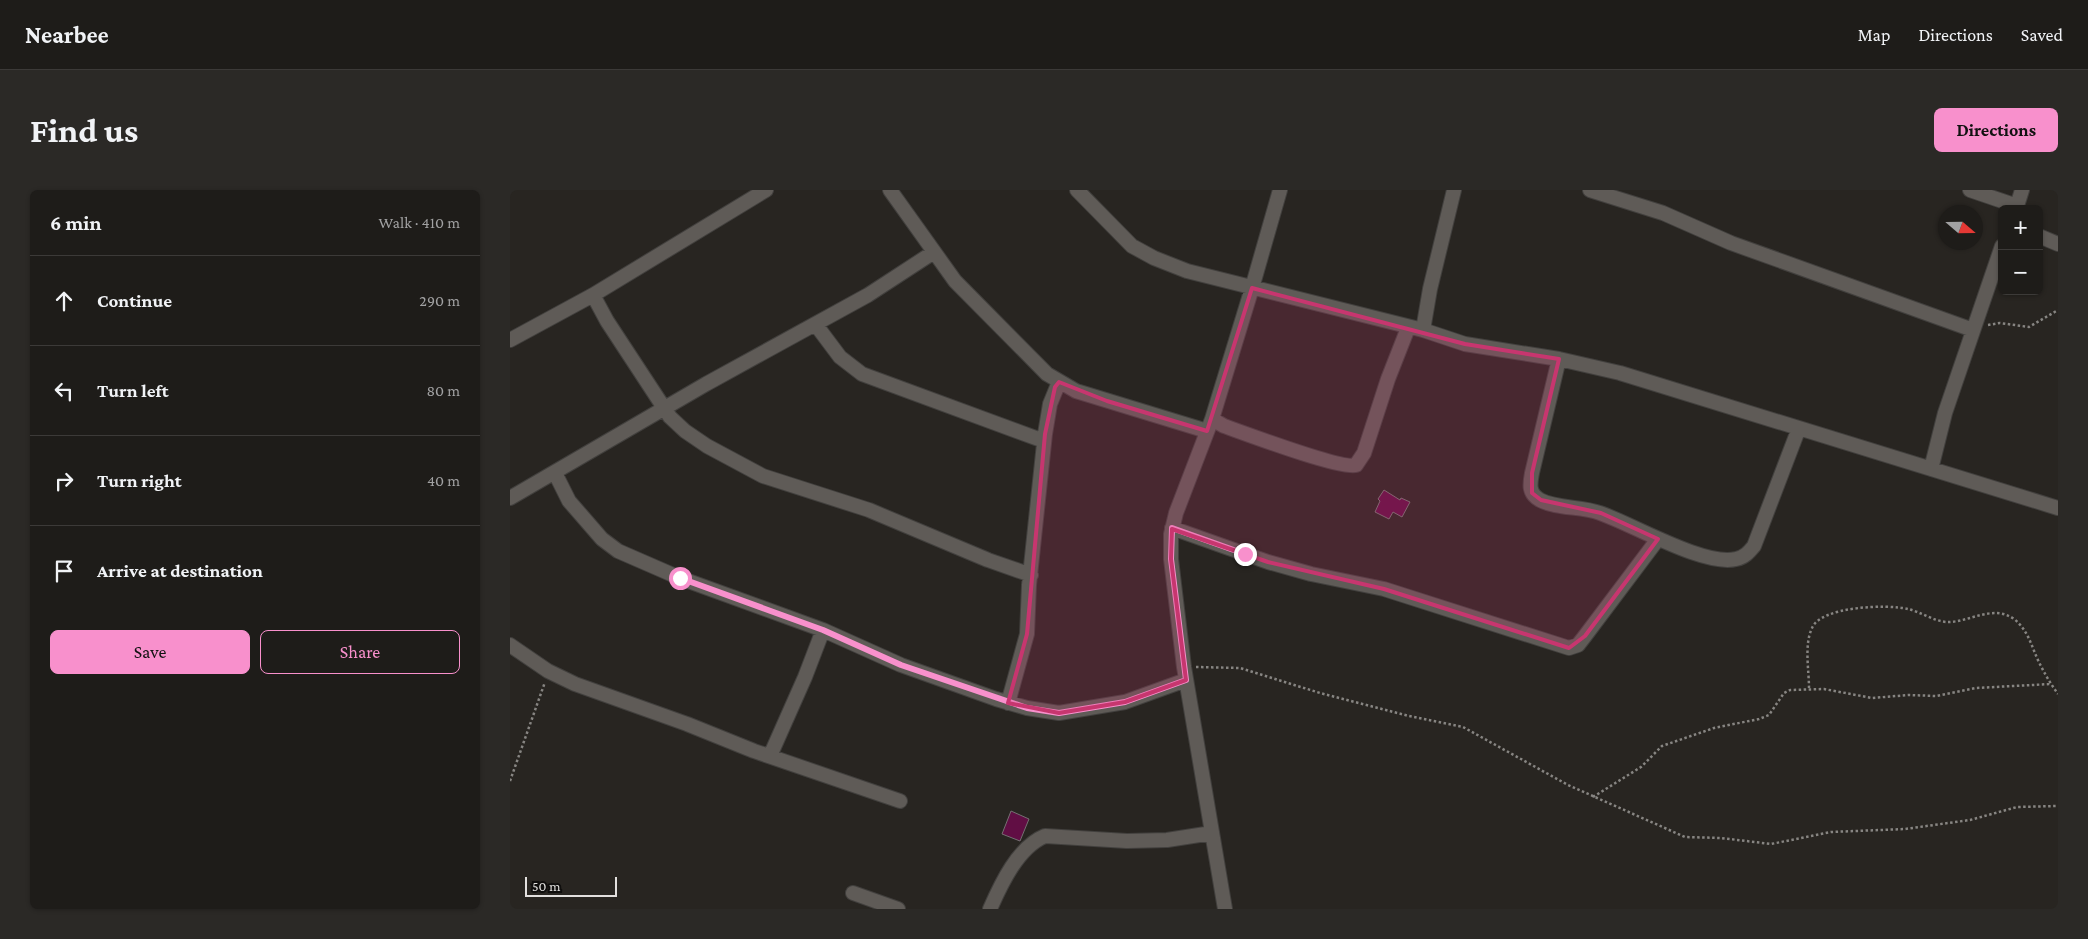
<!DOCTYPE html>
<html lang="en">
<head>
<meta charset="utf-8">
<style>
	:root { --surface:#1e1c19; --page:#2b2926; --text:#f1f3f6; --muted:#a1a1a2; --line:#3c3a38; --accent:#f890cc }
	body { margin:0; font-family:"Crimson Pro",serif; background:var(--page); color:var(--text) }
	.controls { position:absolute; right:15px; top:15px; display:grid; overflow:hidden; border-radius:8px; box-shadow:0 1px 4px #0004 }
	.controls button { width:45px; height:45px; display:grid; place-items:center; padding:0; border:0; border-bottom:1px solid var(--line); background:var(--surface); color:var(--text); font:25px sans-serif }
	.compass { position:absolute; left:1428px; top:15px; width:45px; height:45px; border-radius:50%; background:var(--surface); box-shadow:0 1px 4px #0004; rotate:110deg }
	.scale { position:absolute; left:15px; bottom:12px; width:92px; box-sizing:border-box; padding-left:5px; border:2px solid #e2e0de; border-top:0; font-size:14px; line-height:18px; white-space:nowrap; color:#e2e0de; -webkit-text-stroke:4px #0f0e0d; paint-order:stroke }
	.stop { position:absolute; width:15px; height:15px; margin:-11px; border:4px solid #f890cc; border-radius:50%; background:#fff }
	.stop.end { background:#f890cc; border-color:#fff; box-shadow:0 1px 5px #0008 }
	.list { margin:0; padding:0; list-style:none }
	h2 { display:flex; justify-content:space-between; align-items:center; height:65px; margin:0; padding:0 20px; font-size:21px }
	h2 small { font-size:16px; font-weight:400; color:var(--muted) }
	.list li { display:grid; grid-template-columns:32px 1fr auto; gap:15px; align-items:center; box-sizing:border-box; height:90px; padding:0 20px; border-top:1px solid var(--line) }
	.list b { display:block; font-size:19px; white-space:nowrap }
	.list em { font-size:16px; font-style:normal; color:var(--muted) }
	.actions { display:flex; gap:10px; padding:15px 20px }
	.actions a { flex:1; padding:11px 0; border:1px solid var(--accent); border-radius:8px; text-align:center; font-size:18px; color:var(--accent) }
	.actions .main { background:var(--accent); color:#111 }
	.icon { flex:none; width:28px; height:28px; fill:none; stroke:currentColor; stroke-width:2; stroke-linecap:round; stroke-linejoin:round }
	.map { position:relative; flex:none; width:1548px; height:719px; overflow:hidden; border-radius:8px }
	header { display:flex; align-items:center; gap:30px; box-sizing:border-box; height:70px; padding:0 25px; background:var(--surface); border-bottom:1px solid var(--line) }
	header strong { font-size:24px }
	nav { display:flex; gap:28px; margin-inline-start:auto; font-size:18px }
	.intro { display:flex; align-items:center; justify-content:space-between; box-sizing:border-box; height:120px; padding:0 30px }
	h1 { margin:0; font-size:35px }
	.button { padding:12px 22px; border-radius:8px; background:var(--accent); color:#111; font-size:18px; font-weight:700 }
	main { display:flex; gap:30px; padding:0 30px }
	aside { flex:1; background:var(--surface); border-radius:8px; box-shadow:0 1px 4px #0004 }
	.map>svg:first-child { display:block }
	.building { fill:#610e44; stroke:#757072 }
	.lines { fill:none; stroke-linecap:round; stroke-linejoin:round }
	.minor-casing { stroke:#42403e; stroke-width:16 }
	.path { stroke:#878582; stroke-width:2.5; stroke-dasharray:2.5 2.5; stroke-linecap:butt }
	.minor { stroke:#5f5b57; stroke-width:14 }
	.route { stroke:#f890cc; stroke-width:6 }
	.marked { fill:#c7366f; fill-opacity:0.2; stroke:#c7366f; stroke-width:4; stroke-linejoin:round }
</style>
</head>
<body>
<header>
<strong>Nearbee</strong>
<nav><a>Map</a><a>Directions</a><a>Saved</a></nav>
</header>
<div class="intro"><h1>Find us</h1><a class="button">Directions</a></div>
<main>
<aside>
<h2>6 min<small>Walk · 410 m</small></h2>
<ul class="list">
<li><svg class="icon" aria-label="ahead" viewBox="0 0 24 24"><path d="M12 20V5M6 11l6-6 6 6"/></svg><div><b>Continue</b></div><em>290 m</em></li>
<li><svg class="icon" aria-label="left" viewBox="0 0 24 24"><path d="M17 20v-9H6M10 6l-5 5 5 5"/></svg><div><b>Turn left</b></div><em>80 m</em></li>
<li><svg class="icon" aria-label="right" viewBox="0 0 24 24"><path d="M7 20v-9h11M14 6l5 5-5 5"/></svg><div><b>Turn right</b></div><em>40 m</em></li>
<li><svg class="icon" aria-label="arrive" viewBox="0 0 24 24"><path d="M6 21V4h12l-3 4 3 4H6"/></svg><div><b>Arrive at destination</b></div></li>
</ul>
<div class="actions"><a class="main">Save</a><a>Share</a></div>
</aside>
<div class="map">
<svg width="1548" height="719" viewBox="0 0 1548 719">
	<rect width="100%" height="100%" fill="#282521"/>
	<path class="building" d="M 874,300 L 890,310 L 891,308 L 900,312 L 892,327 L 883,322 L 879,329 L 865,322 L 870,311 L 868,309 Z
		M 501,621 L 519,629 L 510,651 L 492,644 Z"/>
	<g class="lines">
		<defs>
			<path id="minor" d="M 380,0 L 445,91 L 537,184 L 566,201 L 697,241
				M 567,0 L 622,56 L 644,68 L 677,81 L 913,140 L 955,154 L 1049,169 L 1110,183 L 1548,318
				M 1080,0 L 1153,23 L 1221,53 L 1463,140
				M 1460,0 L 1507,16
				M 1506,19 L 1512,0
				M 1529,46 L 1548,54
				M 83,105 L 97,131 L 160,227 L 175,241 L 197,256 L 253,286 L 359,320 L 478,370 L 521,385
				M 306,135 L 330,167 L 352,184 L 534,251
				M 913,140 L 920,99 L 944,0
				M 0,150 L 83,105 L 256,0
				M 1049,169 L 1022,283 C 1020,294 1018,303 1030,310 C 1047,319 1071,316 1090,323 C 1122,334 1195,377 1226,369 C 1235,367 1239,362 1244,356 L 1289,238
				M 702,229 L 714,236 C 734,243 832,280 846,275 L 854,263 L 878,189 L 898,138
				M 1421,279 L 1435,223 L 1492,56
				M 45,283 L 59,311 L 92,349 L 108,361 L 170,388 L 313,440 L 391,475 L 486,509 L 517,518 L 549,523 L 615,512 L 676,490
				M 0,308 L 196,194 L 358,105 L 424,62
				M 662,338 L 758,372 L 801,384 L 874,399 L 1059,458 L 1068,455 L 1075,446 L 1148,349
				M 0,455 L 38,481 L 65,494 L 177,534 L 244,561 L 390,611
				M 498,513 L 517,444 L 519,395 L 535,244 L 540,214 L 549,192
				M 260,566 L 295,487 L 313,440
				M 343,703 L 388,719
				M 480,719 C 491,694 508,657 535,646 L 617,651 L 657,650 L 702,643
				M 715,719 L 674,477 L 661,369 L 661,344 L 666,323 L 702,229 L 742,98 L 770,0"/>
		</defs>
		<use href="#minor" class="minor-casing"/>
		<path class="path" d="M 1478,135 L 1490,133 L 1519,137 L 1548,120
			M 686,477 L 730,478 L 810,503 L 899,526 L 953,537 L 1058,595 L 1175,647 L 1211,648 L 1261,654 L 1321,642 L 1395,639 L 1460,630 L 1507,617 L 1548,616
			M 1299,498 C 1299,480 1294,455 1302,438 C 1311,416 1378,414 1398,419 C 1411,422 1425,432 1438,432 C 1460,432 1483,414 1504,429 C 1517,439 1521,454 1527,468 C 1533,481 1540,493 1548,504
			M 0,591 L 35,492
			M 1083,607 L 1131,577 L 1152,556 L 1204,538 L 1249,529 L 1259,525 L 1274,503 L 1280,500 L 1314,499 L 1362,508 L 1399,505 L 1426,506 L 1466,498 L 1541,494"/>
		<use href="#minor" class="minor"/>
	</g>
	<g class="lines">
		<path class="route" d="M 170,388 L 313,440 L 391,475 L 517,518 L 549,523 L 615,512 L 676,490 L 661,369 L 662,338 L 735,364"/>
	</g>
	<path class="marked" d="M 742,98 L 955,154 L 1049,169 L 1022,283 L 1022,303 L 1031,310 L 1091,323 L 1148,349 L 1075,446 L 1059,458 L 874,399 L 758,372 L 662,339 L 661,369 L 676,490 L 615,512 L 549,523 L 498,513 L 517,444 L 535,244 L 545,197 L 549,192 L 597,211 L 697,241 Z"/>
</svg>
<div class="controls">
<button>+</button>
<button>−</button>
</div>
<svg class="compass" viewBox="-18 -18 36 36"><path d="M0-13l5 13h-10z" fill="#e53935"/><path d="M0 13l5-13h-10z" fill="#a1a1a2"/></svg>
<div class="scale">50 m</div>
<div class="stop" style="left:170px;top:388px"></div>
<div class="stop end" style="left:735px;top:364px"></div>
</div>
</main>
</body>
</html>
